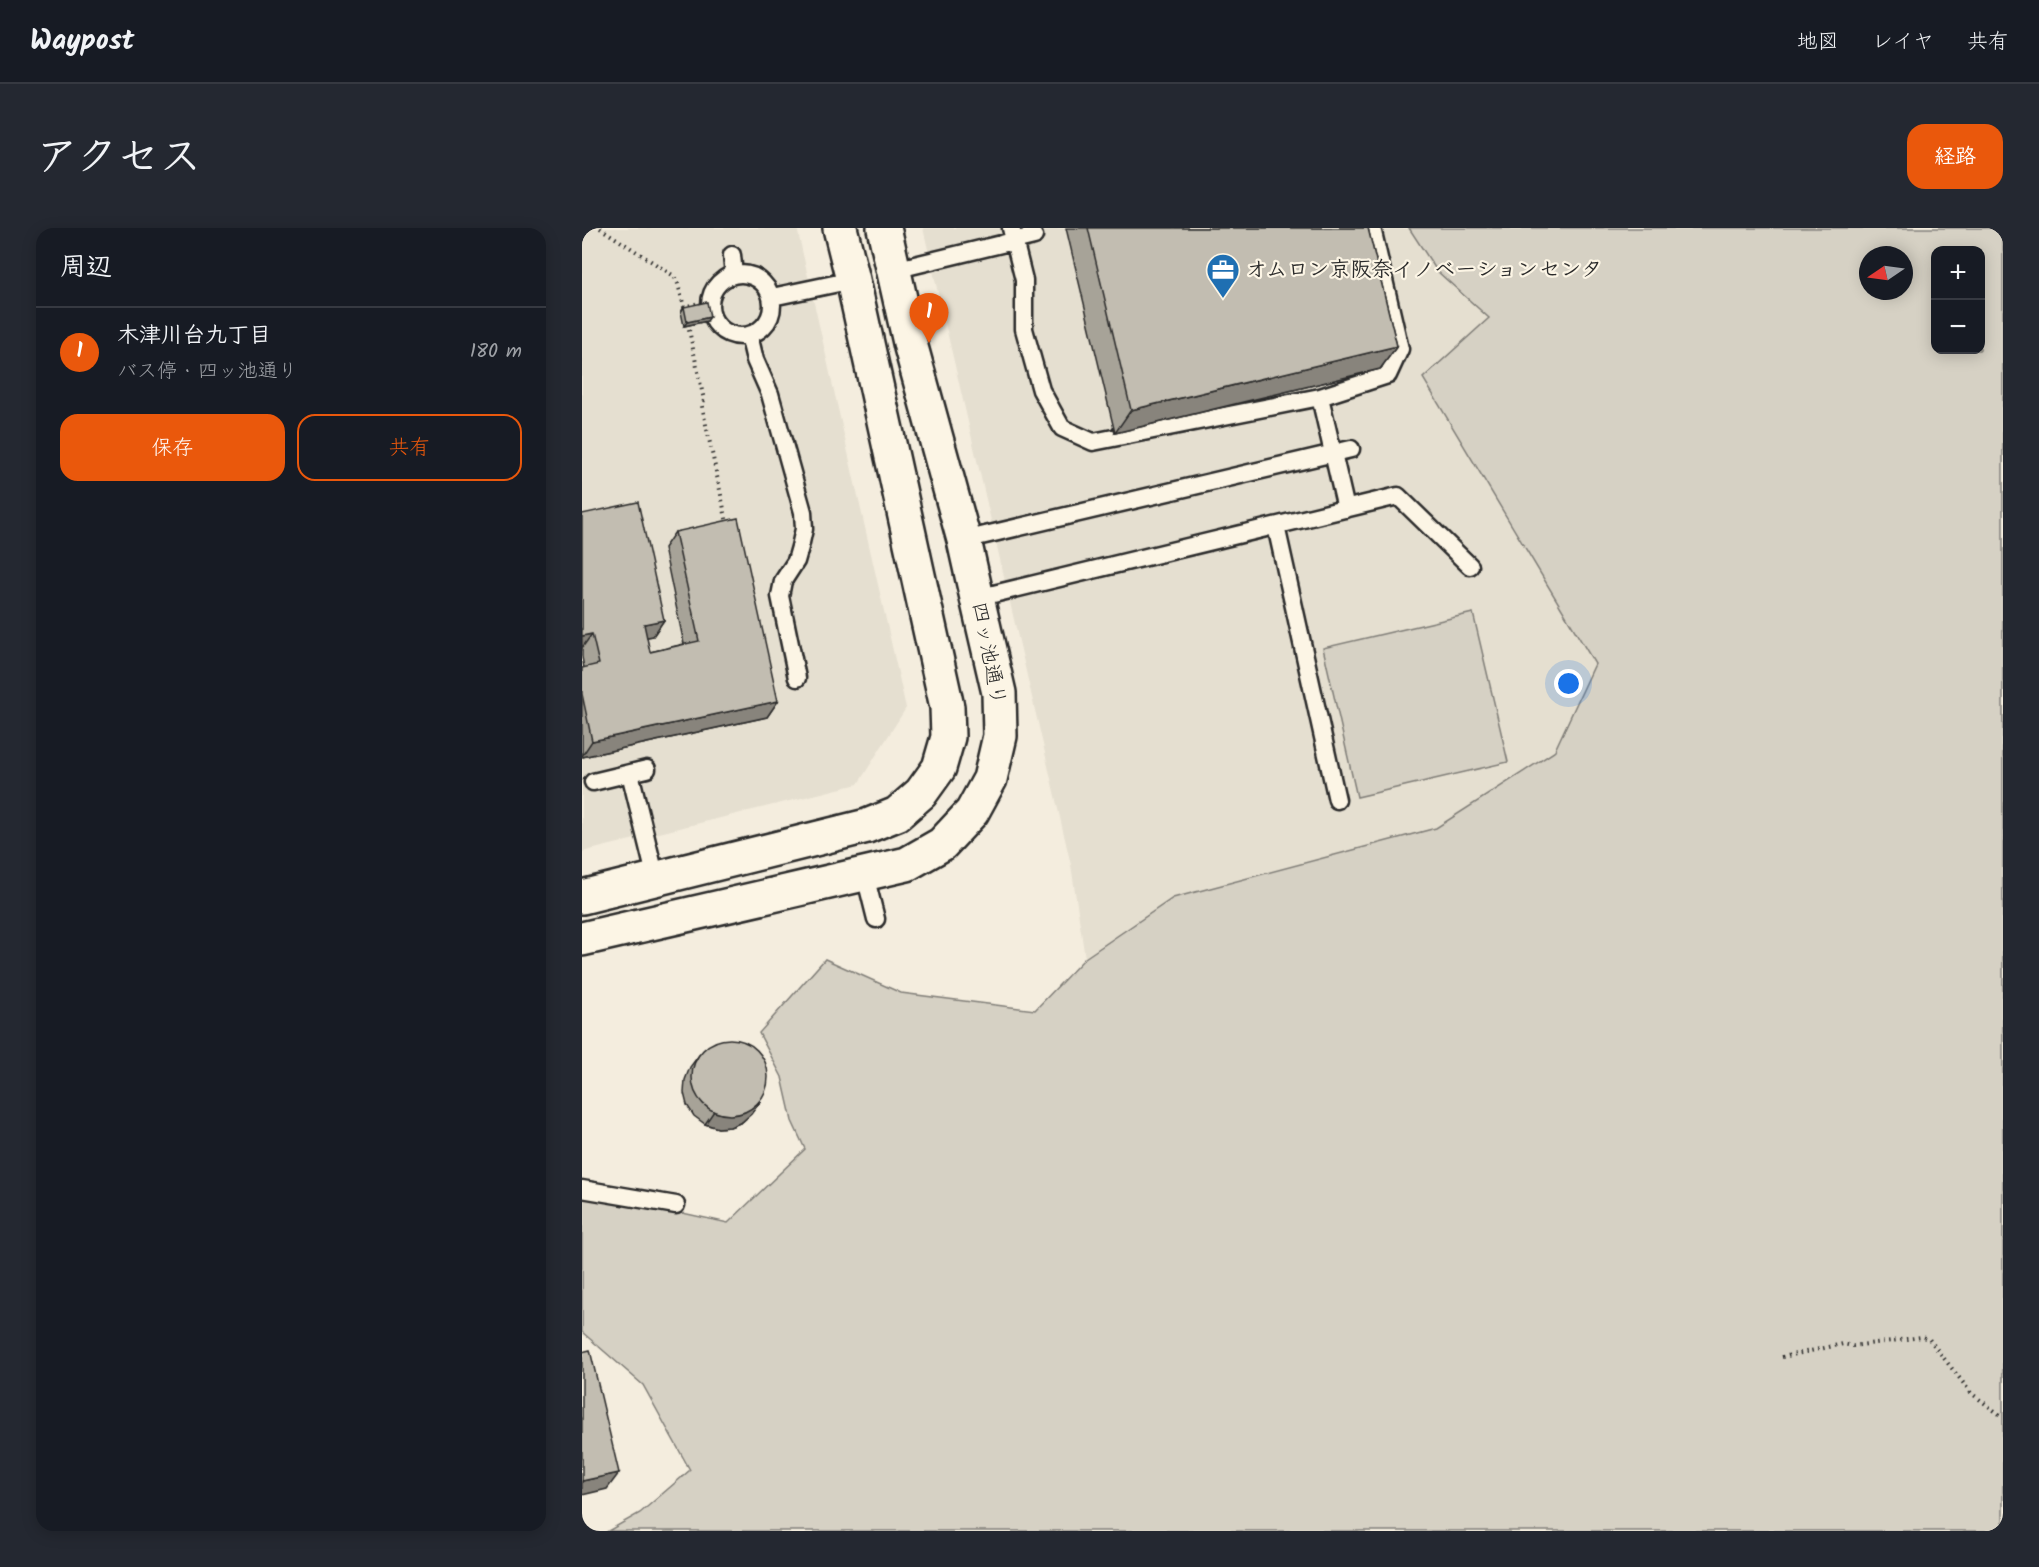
<!DOCTYPE html>
<html lang="ja">
<head>
<meta charset="utf-8">
<style>
	:root { --surface:#171b24; --page:#242831; --text:#f1f3f6; --muted:#9ea1a6; --line:#363941; --accent:#ea580c }
	body { margin:0; font-family:Kalam,"Klee One",sans-serif; background:var(--page); color:var(--text) }
	.controls { position:absolute; right:18px; top:18px; display:grid; overflow:hidden; border-radius:12px; box-shadow:0 3px 15px #0003 }
	.controls button { width:54px; height:54px; display:grid; place-items:center; padding:0; border:0; border-bottom:2px solid var(--line); background:var(--surface); color:var(--text); font:30px sans-serif }
	.compass { position:absolute; left:1277px; top:18px; width:54px; height:54px; border-radius:50%; background:var(--surface); box-shadow:0 3px 15px #0003; rotate:257deg }
	.you { position:absolute; left:987px; top:456px; width:21px; height:21px; margin:-15px; border:4px solid #fff; border-radius:50%; background:#1a73e8; box-shadow:0 0 0 9px #1a73e833 }
	.badge { display:grid; place-items:center; width:39px; height:39px; border-radius:50%; background:var(--accent); color:#fff; font-size:20px; font-weight:700 }
	.pin { position:absolute; translate:-50% -50px; filter:drop-shadow(0 2px 3px #0008) }
	.pin::after { content:''; position:absolute; top:32px; width:21px; height:18px; background:inherit; clip-path:polygon(0 0,100% 0,50% 100%) }
	.list { margin:0; padding:0; list-style:none }
	h2 { display:flex; justify-content:space-between; align-items:center; height:78px; margin:0; padding:0 24px; font-size:26px }
	h2 small { font-size:20px; font-weight:400; color:var(--muted) }
	.list li { display:grid; grid-template-columns:39px 1fr auto; gap:18px; align-items:center; box-sizing:border-box; height:90px; padding:0 24px; border-top:2px solid var(--line) }
	.list b { display:block; font-size:22px; white-space:nowrap }
	.list p { margin:0; font-size:20px; white-space:nowrap; color:var(--muted) }
	.list em { font-size:20px; font-style:normal; color:var(--muted) }
	.actions { display:flex; gap:12px; padding:18px 24px }
	.actions a { flex:1; padding:14px 0; border:2px solid var(--accent); border-radius:18px; text-align:center; font-size:21px; color:var(--accent) }
	.actions .main { background:var(--accent); color:#fff }
	.map { position:relative; flex:none; width:1421px; height:1303px; overflow:hidden; border-radius:18px }
	header { display:flex; align-items:center; gap:36px; box-sizing:border-box; height:84px; padding:0 30px; background:var(--surface); border-bottom:2px solid var(--line) }
	header strong { font-size:28px }
	nav { display:flex; gap:33px; margin-inline-start:auto; font-size:21px }
	.intro { display:flex; align-items:center; justify-content:space-between; box-sizing:border-box; height:144px; padding:0 36px }
	h1 { margin:0; font-size:42px }
	.button { padding:15px 27px; border-radius:18px; background:var(--accent); color:#fff; font-size:21px; font-weight:700 }
	main { display:flex; gap:36px; padding:0 36px }
	aside { flex:1; background:var(--surface); border-radius:18px; box-shadow:0 3px 15px #0003 }
	.map>svg:first-child { display:block }
	.built { fill:#e5dfd0 }
	.green { fill:#d6d1c4; stroke:#807e78; stroke-width:1.5; fill-rule:evenodd }
	.lines { fill:none; stroke-linecap:round; stroke-linejoin:round }
	.lane-casing { stroke:#2b2b2b; stroke-width:21 }
	.secondary-casing { stroke:#2b2b2b; stroke-width:38 }
	.path { stroke:#2b2b2b; stroke-width:4; stroke-dasharray:1.5 4.5; stroke-linecap:butt }
	.lane { stroke:#fcf5e5; stroke-width:16 }
	.secondary { stroke:#fcf5e5; stroke-width:33 }
	.wall { fill:#a7a398; stroke:#2b2b2b; stroke-width:1.5 }
	.shaded-wall { fill:#88847c; stroke:#2b2b2b; stroke-width:1.5 }
	.building { fill:#c2bdb1; stroke:#2b2b2b; stroke-width:1.5 }
	.labels { text-anchor:middle; dominant-baseline:central; stroke-width:4.5; stroke-linejoin:round; paint-order:stroke }
	.poi-label { font-size:21px; font-weight:bold; fill:#2b2b2b; stroke:#fcf5e5; text-anchor:start }
	.street-label { font-size:21px; fill:#2b2b2b; stroke:#fcf5e5 }
</style>
</head>
<body>
<header>
<strong>Waypost</strong>
<nav><a>地図</a><a>レイヤ</a><a>共有</a></nav>
</header>
<div class="intro"><h1>アクセス</h1><a class="button">経路</a></div>
<main>
<aside>
<h2>周辺<small></small></h2>
<ul class="list">
<li><span class="badge">1</span><div><b>木津川台九丁目</b><p>バス停 · 四ッ池通り</p></div><em>180 m</em></li>
</ul>
<div class="actions"><a class="main">保存</a><a>共有</a></div>
</aside>
<div class="map">
<svg width="1421" height="1303" viewBox="0 0 1421 1303">
	<rect width="100%" height="100%" fill="#f4edde"/>
	<filter id="ink" filterUnits="userSpaceOnUse"><feTurbulence type="fractalNoise" baseFrequency=".0167" numOctaves="2"/><feDisplacementMap in="SourceGraphic" scale="12" xChannelSelector="R" yChannelSelector="G"/><feConvolveMatrix kernelMatrix="1 2 1 2 8 2 1 2 1" color-interpolation-filters="sRGB"/></filter>
	<g filter="url(#ink)">
		<path class="built" d="M 0,0 L 215,0 L 324,480 L 276,556 L 0,624 Z
			M 341,0 L 827,0 L 855,43 L 907,90 L 841,150 L 1013,436 L 972,524 L 854,600 L 591,670 L 503,730 L 489,637 Z"/>
		<path class="green" d="M 827,0 L 1421,0 L 1421,1303 L 26,1303 L 58,1285 L 108,1242 L 61,1157 L 0,1104 L 0,963 L 146,995 L 223,921 L 210,893 L 200,849 L 177,805 L 243,731 L 319,765 L 453,782 L 503,730 L 591,670 L 854,600 L 972,524 L 1013,436 L 841,150 L 907,90 L 855,43 ZM 1354,22 L 1398,22 L 1398,122 L 1354,122 ZM 1286,27 L 1322,27 L 1322,63 L 1286,63 Z
			M 891,385 L 926,534 L 775,569 L 741,420 Z"/>
		<g class="lines">
			<defs>
				<path id="lane" d="M 429,0 L 442,52 L 442,101 L 459,162 L 480,200 L 511,214 L 738,169 L 806,147 L 818,121 L 790,0
					M 150,27 L 152,47
					M 312,42 L 452,8
					M128 77a31 31 0 1 1 62 0a31 31 0 1 1-62 0Z
					M 190,69 L 271,52
					M 167,107 L 173,132 L 188,166 L 221,284 L 222,301 L 218,319 L 214,333 L 201,353 L 198,368 L 215,450
					M 738,169 L 764,281
					M 694,298 L 755,572
					M 382,312 L 769,221
					M 395,370 L 816,268 L 888,338
					M 48,545 L 74,651
					M 11,554 L 65,541
					M 283,647 L 294,691
					M 0,961 L 94,977"/>
				<path id="secondary" d="M 0,669 L 285,598 L 315,586 L 339,565 L 357,540 L 366,509 L 365,479 L 271,52 L 258,0
					M 0,711 L 325,636 L 360,616 L 390,584 L 408,551 L 418,508 L 417,465 L 395,370 L 382,312 L 329,119 L 302,0"/>
			</defs>
			<use href="#lane" class="lane-casing"/>
			<use href="#secondary" class="secondary-casing"/>
			<path class="path" d="M 18,0 L 92,48 L 96,56 L 102,79 L 128,72
				M 107,102 L 122,172 L 120,178 L 145,295
				M 1200,1129 L 1261,1116 L 1271,1118 L 1340,1109 L 1347,1111 L 1389,1165 L 1421,1189"/>
			<use href="#lane" class="lane"/>
			<use href="#secondary" class="secondary"/>
		</g>
		<path class="wall" d="M 484,0 L 786,0 L 815,118 L 798,141 L 533,205 Z
			M 102,79 L 125,93 L 102,98 L 99,84 Z
			M 0,286 L 82,392 L 71,408 L 64,409 L 68,424 L 102,416 L 82,320 L 93,304 L 196,473 L 185,489 L 0,529 L 0,440 L 2,440 L 0,429 Z
			M 117,827 L 178,874 L 169,886 L 160,894 L 148,899 L 136,900 L 123,896 L 112,888 L 105,877 L 102,865 L 103,852 L 108,839 Z"/>
		<path class="shaded-wall" d="M 128,89 L 125,93 L 102,98 L 105,94 Z
			M 815,118 L 798,141 L 533,205 L 549,182 Z
			M 82,392 L 71,408 L 50,412 L 62,396 Z
			M 10,406 L 0,420 L 0,408 Z
			M 196,473 L 185,489 L 0,529 L 0,528 L 10,513 Z
			M 178,874 L 169,886 L 160,894 L 148,899 L 136,900 L 123,896 L 132,883 Z
			M 37,1245 L 25,1261 L 0,1267 L 0,1253 Z"/>
		<path class="building" d="M 506,0 L 786,0 L 815,118 L 549,182 Z
			M 125,74 L 128,89 L 105,94 L 102,79 Z
			M 56,274 L 82,392 L 62,396 L 68,424 L 117,413 L 93,304 L 156,290 L 196,473 L 10,513 L 0,466 L 0,440 L 17,436 L 10,406 L 0,408 L 0,286 Z
			M110 849a38 38 0 1 1 76 0a38 38 0 1 1-76 0Z
			M 8,1122 L 37,1245 L 0,1253 L 0,1124 Z"/>
	</g>
	<defs>
		<symbol id="office-pin" viewBox="-11 -11 22 30"><path d="M0 17L-7.5 6A9.5 9.5 0 1 1 7.5 6Z" fill="#1f6fb2" stroke="#fcf5e5"/><path d="M-6-3h4V-5.5h4V-3h4V5H-6ZM-1-4.5V-3h2v-1.5ZM-6 0V1H6V0Z" fill="#fff"/></symbol>
	</defs>
	<g fill-rule="evenodd">
		<use href="#office-pin" x="622" y="23" width="38" height="52"/>
	</g>
	<g class="labels">
		<g class="poi-label">
			<text x="664" y="42">オムロン京阪奈イノベーションセンタ</text>
		</g>
		<g class="street-label">
			<text transform="translate(406 426) rotate(79)">四ッ池通り</text>
		</g>
	</g>
</svg>
<div class="controls">
<button>+</button>
<button>−</button>
</div>
<svg class="compass" viewBox="-18 -18 36 36"><path d="M0-13l5 13h-10z" fill="#e53935"/><path d="M0 13l5-13h-10z" fill="#9ea1a6"/></svg>
<div class="you"></div>
<div class="pin badge" style="left:347px;top:115px">1</div>
</div>
</main>
</body>
</html>
